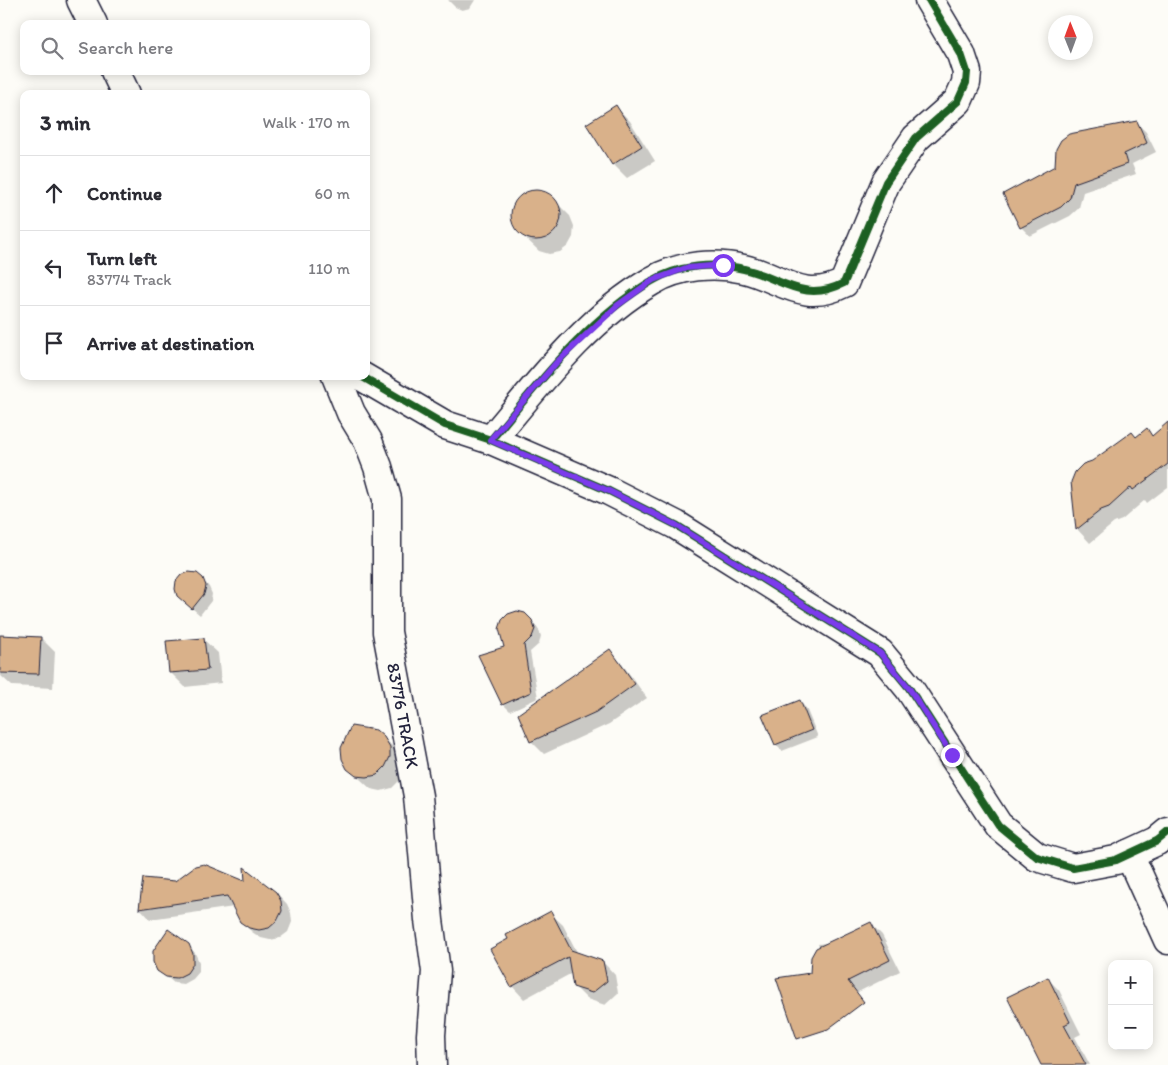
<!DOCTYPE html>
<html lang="en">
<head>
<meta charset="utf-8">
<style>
	:root { --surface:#fff; --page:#f2f2f3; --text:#2b2b33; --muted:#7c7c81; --line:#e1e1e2 }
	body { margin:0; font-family:Itim,sans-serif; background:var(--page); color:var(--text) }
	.controls { position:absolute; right:15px; bottom:15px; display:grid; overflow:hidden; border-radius:10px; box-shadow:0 2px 12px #0003 }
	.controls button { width:45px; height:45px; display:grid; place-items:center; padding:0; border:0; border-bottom:1px solid var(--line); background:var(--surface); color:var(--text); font:25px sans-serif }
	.compass { position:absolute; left:1048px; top:15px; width:45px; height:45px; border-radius:50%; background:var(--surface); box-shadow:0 2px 12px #0003; rotate:359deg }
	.stop { position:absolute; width:15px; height:15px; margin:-11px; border:4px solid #7c3aed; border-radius:50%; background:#fff }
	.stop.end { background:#7c3aed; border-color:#fff; box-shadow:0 1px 5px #0008 }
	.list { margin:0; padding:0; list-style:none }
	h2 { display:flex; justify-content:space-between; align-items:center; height:65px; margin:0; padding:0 20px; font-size:21px }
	h2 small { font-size:16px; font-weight:400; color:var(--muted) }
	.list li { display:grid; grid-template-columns:32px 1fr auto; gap:15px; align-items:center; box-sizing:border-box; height:75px; padding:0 20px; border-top:1px solid var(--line) }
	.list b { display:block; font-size:19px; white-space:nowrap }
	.list p { margin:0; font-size:16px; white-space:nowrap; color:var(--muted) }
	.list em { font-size:16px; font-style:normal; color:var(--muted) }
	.icon { flex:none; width:28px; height:28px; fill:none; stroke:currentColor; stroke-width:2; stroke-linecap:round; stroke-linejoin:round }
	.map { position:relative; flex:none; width:1168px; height:1065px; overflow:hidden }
	.search { position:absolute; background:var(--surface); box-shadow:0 2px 12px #0003; left:20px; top:20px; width:350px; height:55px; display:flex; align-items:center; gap:12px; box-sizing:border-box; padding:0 18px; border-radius:10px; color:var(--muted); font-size:19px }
	.panel { position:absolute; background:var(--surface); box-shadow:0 2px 12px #0003; left:20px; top:90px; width:350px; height:290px; border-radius:10px }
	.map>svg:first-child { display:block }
	.shadow { fill:#0003 }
	.building { fill:#d9b18a; stroke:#22223b }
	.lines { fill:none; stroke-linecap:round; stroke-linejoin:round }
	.minor-casing { stroke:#22223b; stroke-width:31 }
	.minor { stroke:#fdfcf7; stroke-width:28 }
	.cycleway-casing { stroke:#fdfcf7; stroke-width:11 }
	.cycleway { stroke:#1b5e20; stroke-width:8 }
	.route { stroke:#7c3aed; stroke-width:6 }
	.labels { text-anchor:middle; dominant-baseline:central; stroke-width:4; stroke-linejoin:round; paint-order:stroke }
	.street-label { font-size:18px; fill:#22223b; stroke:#fdfcf7 }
</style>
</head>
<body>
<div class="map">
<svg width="1168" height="1065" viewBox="0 0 1168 1065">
	<rect width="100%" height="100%" fill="#fdfcf7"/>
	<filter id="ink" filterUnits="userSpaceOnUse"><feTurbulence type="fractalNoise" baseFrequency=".02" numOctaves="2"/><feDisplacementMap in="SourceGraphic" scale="10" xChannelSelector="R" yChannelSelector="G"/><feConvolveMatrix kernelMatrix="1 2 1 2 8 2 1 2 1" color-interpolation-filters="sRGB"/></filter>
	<g filter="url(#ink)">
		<path class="shadow" d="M 448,0 L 475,0 L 470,8 L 462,10 L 455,7 Z
			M 616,107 L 630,121 L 655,161 L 627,178 L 613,164 Z
			M 1137,123 L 1146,132 L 1156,152 L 1132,164 L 1136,174 L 1083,192 L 1079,208 L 1070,216 L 1030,236 L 1021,227 L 1057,167 Z
			M 537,191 L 547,194 L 555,201 L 570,216 L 574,226 L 573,237 L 568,246 L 560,252 L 549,254 L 539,251 L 516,229 L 512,219 L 512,209 L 518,200 L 526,193 Z
			M 1147,430 L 1168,454 L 1168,487 L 1147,503 L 1145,500 L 1122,520 L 1114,523 L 1090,543 L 1077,529 L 1072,482 L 1093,462 Z
			M 202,579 L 209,587 L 212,594 L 211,601 L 200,615 L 186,603 Z
			M 525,614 L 538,628 L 541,636 L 539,644 L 530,652 L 538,698 L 510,711 L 503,704 L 506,648 Z
			M 0,636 L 41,638 L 55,652 L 53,688 L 12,686 L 0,675 Z
			M 203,639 L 218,653 L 221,683 L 185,687 L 171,673 Z
			M 609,651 L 622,664 L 647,698 L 609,724 L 544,754 L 531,741 Z
			M 799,702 L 806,708 L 818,737 L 782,751 L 776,745 Z
			M 384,738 L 398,752 L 404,772 L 399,781 L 392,788 L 381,791 L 371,789 L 348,768 Z
			M 144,879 L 276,892 L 287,904 L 291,913 L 292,922 L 288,932 L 280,938 L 270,940 L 261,938 L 252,932 L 241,921 L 234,907 L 150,919 L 140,908 Z
			M 550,913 L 563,925 L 578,954 L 603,962 L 615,975 L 618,993 L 605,1005 L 587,999 L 574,986 L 572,973 L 524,999 L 512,986 Z
			M 871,924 L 882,935 L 900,971 L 848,997 L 837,986 L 818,944 L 834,942 Z
			M 188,945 L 195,953 L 199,962 L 199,972 L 193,979 L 184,984 L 174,983 L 158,970 Z
			M 1047,978 L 1059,990 L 1081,1034 L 1075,1037 L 1090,1065 L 1042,1065 Z"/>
		<path class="building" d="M 616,105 L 642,146 L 612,165 L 586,124 Z
			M 1137,121 L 1147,143 L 1124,154 L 1127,164 L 1074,183 L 1070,198 L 1061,207 L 1020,228 L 1003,194 L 1055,166 L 1056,149 L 1061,140 L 1069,134 Z
			M511 215a25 25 0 1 1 50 0a25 25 0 1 1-50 0Z
			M 1168,422 L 1168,464 L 1133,490 L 1131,487 L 1109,507 L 1101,510 L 1076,530 L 1071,482 L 1075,472 L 1083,464 L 1092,461 L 1132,432 L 1136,437 L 1147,428 L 1152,436 Z
			M 189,572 L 197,573 L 203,578 L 206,586 L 204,594 L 192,609 L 177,596 L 175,589 L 176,581 L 181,575 Z
			M 517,611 L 525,613 L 532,620 L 535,629 L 532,637 L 524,645 L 531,692 L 502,705 L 478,655 L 504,647 L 499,629 L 502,620 L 508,614 Z
			M 0,635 L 41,637 L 39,674 L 0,673 Z
			M 204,638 L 208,670 L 169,673 L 166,641 Z
			M 610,649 L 635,684 L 596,712 L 530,742 L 518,714 Z
			M 800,700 L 812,730 L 775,745 L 762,715 Z
			M 351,726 L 376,730 L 384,737 L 390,747 L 390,757 L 385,767 L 377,775 L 367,777 L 356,776 L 347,769 L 342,759 L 341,748 Z
			M 204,864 L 245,881 L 244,867 L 276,892 L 281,901 L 282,911 L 277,921 L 269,928 L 259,930 L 249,928 L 240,922 L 227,896 L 139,909 L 143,878 L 175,881 L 195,866 Z
			M 551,911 L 571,950 L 603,961 L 607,981 L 592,993 L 573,987 L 568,957 L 511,987 L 490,949 L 508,939 L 506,935 Z
			M 871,922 L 890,960 L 848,981 L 864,1002 L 828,1029 L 797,1039 L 776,978 L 810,973 L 811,957 L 816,948 Z
			M 168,929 L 189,944 L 193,954 L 193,964 L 187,973 L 177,978 L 166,977 L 157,971 L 153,962 L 153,951 Z
			M 1048,977 L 1070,1022 L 1064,1025 L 1086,1065 L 1041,1065 L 1007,997 Z"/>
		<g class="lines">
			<defs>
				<g id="minor">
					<path d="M 81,0 L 93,24"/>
					<path d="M 115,71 L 126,94"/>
					<path id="s1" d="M 336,376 L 351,413 L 368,441 L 378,467 L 387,499 L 387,632 L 418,796 L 429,920 L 436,971 L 431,1035 L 432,1065"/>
					<path d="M 361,376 L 445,425 L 491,440 L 609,491 L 676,525 L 880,653 L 909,688 L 998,825 L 1037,857 L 1073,868 L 1116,860 L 1157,841 L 1168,832"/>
					<path d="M 491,440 C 538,384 588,318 652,281 C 678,265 715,262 744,269 C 782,278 803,304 844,283 L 886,182 L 916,138 L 958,101 L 966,83 L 967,72 L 961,54 L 929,0"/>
					<path d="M 1129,854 L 1168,940"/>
				</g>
			</defs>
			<use href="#minor" class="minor-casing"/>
			<use href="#minor" class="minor"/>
			<defs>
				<path id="cycleway" d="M 361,376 L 445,425 L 491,440 L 609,491 L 676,525 L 880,653 L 909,688 L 998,825 L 1037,857 L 1073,868 L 1116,860 L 1157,841 L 1168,832
					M 491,440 C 538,384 588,318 652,281 C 678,265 715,262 744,269 C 782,278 803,304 844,283 L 886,182 L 916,138 L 958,101 L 966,83 L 967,72 L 961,54 L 929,0"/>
			</defs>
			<use href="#cycleway" class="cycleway-casing"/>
			<use href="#cycleway" class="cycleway"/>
		</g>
	</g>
	<g class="lines" filter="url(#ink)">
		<path class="route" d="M 723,265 L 686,268 L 653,280 L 618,305 L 556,363 L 490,440 L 609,491 L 676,525 L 880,653 L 909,688 L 952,755"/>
	</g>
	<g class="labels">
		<g class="street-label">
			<text stroke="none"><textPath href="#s1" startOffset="352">83776 TRACK</textPath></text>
		</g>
	</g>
</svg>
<div class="controls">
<button>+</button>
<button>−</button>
</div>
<svg class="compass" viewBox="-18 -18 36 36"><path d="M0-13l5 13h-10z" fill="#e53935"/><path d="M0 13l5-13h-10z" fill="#7c7c81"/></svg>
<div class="stop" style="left:723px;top:265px"></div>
<div class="stop end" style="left:952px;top:755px"></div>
<div class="search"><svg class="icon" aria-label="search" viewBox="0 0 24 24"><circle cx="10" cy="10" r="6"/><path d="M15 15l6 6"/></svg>Search here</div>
<section class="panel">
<h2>3 min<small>Walk · 170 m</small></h2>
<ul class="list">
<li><svg class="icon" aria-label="ahead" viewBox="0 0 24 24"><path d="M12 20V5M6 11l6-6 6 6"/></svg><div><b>Continue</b></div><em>60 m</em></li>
<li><svg class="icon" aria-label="left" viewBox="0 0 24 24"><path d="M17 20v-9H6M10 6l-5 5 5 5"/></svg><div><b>Turn left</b><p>83774 Track</p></div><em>110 m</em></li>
<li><svg class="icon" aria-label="arrive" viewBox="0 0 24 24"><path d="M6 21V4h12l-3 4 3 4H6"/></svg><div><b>Arrive at destination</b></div></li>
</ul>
</section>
</div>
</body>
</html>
